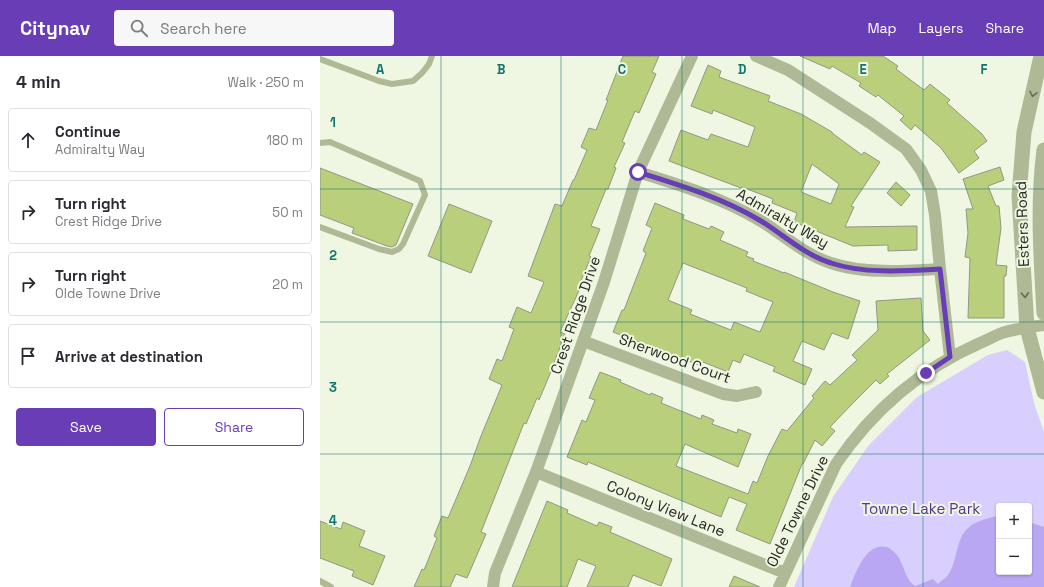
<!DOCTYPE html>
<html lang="en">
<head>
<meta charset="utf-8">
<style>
	:root { --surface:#fff; --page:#f7f7f7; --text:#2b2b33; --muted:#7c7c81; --line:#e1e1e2; --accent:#683db5 }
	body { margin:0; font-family:"Space Grotesk",sans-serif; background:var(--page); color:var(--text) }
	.controls { position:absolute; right:12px; bottom:12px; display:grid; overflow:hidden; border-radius:4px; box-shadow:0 1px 3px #0004 }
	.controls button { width:36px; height:36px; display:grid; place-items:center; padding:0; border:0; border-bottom:1px solid var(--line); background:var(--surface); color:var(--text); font:20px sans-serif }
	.stop { position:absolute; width:12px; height:12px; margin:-9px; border:3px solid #683db5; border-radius:50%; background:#fff }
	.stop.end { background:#683db5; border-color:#fff; box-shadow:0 1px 4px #0008 }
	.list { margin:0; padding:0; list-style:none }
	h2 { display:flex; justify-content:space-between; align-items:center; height:52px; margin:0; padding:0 16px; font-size:17px }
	h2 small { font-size:13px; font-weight:400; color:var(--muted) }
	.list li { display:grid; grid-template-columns:26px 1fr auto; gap:12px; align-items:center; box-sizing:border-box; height:64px; margin:0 8px 8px; padding:0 8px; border:1px solid var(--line); border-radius:4px }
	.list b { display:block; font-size:15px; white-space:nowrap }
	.list p { margin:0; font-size:13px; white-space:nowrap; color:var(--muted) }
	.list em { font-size:13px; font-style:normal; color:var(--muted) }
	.actions { display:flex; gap:8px; padding:12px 16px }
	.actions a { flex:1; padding:9px 0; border:1px solid var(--accent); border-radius:4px; text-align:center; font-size:14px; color:var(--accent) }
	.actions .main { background:var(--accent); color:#fff }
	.icon { flex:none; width:22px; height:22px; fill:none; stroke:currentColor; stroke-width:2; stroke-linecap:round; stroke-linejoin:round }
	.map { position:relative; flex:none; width:724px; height:531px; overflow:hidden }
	header { display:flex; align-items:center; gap:24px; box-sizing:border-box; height:56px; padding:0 20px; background:var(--accent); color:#fff }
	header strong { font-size:19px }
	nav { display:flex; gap:22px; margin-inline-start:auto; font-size:14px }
	.search { width:280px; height:36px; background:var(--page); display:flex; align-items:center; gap:10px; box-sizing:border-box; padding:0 14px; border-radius:4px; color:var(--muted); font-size:15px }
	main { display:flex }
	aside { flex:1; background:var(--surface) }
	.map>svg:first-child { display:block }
	.green { fill:#d9cffe; fill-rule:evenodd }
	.water { fill:#baa7f4 }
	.building { fill:#b9cf7c; stroke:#929885; fill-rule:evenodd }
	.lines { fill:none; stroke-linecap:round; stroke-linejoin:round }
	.service { stroke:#afb996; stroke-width:6 }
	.minor { stroke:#afb996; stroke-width:12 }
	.tertiary { stroke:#afb996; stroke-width:15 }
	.oneway { stroke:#646a56 }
	.route { stroke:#683db5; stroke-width:5 }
	.grid { fill:none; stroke:#0f766e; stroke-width:1; stroke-opacity:0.55 }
	.labels { text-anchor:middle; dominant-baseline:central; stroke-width:4; stroke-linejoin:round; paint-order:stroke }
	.street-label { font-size:15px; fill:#262921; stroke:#eff6e1 }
	.park-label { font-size:15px; fill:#52358d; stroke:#eff6e1 }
	.grid-label { font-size:13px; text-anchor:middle; font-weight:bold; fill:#0f766e; stroke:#eff6e1; stroke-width:4; stroke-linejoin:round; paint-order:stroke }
</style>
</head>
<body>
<header>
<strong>Citynav</strong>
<div class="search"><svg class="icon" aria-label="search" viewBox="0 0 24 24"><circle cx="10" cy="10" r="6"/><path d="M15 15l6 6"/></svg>Search here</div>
<nav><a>Map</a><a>Layers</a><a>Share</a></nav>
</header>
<main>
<aside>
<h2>4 min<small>Walk · 250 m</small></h2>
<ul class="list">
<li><svg class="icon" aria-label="ahead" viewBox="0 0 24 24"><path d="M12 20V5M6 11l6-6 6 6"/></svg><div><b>Continue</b><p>Admiralty Way</p></div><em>180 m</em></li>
<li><svg class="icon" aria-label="right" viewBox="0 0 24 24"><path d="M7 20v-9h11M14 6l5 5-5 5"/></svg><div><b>Turn right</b><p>Crest Ridge Drive</p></div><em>50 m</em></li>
<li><svg class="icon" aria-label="right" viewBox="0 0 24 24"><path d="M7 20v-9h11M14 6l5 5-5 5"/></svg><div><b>Turn right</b><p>Olde Towne Drive</p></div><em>20 m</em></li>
<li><svg class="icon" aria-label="arrive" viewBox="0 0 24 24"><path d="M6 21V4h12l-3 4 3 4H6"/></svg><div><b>Arrive at destination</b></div></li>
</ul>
<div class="actions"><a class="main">Save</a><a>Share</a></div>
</aside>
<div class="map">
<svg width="724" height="531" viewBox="0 0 724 531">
	<rect width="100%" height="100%" fill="#eff6e1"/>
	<path class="green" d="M 687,294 L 705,306 L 714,347 L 724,376 L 724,531 L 474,531 L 513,441 L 548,390 L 597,341 L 668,299 ZM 679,450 L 709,450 L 709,516 L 679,516 Z"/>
	<path class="water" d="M 676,460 L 679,461 L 679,516 L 709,516 L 709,466 L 724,471 L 724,531 L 530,531 C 536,516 546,486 567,491 C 572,493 578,499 580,504 C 585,513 586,524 595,530 L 613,523 L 618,528 C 621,525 626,522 628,519 C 638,505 635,485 647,473 C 655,465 666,463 676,460 Z"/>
	<path class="building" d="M 303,0 L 339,0 L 332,16 L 336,18 L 319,57 L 315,55 L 302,86 L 305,87 L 294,111 L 296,112 L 288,133 L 286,133 L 271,170 L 280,173 L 269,200 L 271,201 L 260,227 L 262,228 L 240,276 L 245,278 L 230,318 L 219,344 L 217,342 L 206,368 L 204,367 L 161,476 L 166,478 L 147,522 L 136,518 L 130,531 L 94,531 L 102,513 L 104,514 L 117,482 L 114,480 L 122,460 L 128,462 L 150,410 L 161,380 L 182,329 L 169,323 L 177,303 L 182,305 L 194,273 L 189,271 L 197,251 L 211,257 L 224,226 L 208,220 L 235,148 L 242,150 L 253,124 L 254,124 L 267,94 L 261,91 L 269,72 L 276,74 L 288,44 L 286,44 Z
		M 480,0 L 563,0 L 578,10 L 576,13 L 604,34 L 610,28 L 630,44 L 627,47 L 662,78 L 667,85 L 654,95 L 659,102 L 639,117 L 621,92 L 595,69 L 591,74 L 580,64 L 584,60 L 558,39 L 556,41 L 539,30 L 541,27 L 512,10 L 510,13 Z
		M 388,9 L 401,15 L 399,21 L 450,40 L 448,45 L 481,58 L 512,76 L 512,77 L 542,99 L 544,96 L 560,106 L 531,150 L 534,151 L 525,171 L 597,170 L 597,194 L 568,195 L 568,189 L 533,190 L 474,166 L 477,157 L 452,147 L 453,143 L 422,131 L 421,132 L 349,105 L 361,74 L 388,84 L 391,78 L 428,91 L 435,71 L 393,54 L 392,58 L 371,50 ZM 492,108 L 519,128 L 511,148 L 481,136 Z
		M 680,111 L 684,124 L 668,130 L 676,150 L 679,150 L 681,172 L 676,209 L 687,210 L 686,220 L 684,220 L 684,262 L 648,262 L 650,202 L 645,201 L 648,177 L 646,153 L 653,153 L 643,123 Z
		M 0,112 L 93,148 L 76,189 L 72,191 L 67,190 L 32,177 L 34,172 L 0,159 Z
		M 576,126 L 590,139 L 581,150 L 567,137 Z
		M 335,147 L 364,159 L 363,163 L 389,173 L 391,170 L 404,176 L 400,184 L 428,196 L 426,200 L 434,203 L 433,205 L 464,217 L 464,216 L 513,236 L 540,245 L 528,283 L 512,277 L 504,294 L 482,285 L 473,305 L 492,313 L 485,329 L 453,315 L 455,311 L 424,298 L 420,307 L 413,304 L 408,316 L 383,306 L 381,310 L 293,276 L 302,254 L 304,254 L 326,197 L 323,195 L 332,172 L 326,169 ZM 363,207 L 427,232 L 426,235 L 453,246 L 440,276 L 414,266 L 411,274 L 370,258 L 372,254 L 348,244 Z
		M 129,148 L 172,165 L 151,217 L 108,200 Z
		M 601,242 L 603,275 L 610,284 L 567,318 L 569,320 L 560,328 L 556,324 L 534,346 L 510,371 L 515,375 L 502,390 L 495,384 L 483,408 L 482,408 L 450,488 L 416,474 L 427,448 L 409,441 L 401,461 L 268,406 L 267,409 L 247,401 L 262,364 L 266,366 L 275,344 L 269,342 L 280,316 L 301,324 L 300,326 L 330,339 L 331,337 L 343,342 L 341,347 L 381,363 L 382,359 L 394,364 L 392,368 L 417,377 L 418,373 L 431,378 L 418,411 L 365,388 L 356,410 L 428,438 L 433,425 L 437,427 L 448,400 L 462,373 L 467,375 L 494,342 L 492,340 L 505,325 L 510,329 L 537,304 L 532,299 L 558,274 L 556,245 Z
		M 227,445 L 248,454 L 247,457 L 277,470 L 279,466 L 292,471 L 290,476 L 352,503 L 341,530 L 313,519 L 308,531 L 267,531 L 276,510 L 258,503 L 247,531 L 192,531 Z
		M 0,465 L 21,473 L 23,466 L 45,475 L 39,490 L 65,500 L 53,529 L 32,520 L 34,515 L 0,502 Z
		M 414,520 L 440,531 L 409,531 Z"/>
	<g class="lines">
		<path class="service" d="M 0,3 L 59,25 L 72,28 L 93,25 L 102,17 L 109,8 L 112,0
			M 0,87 L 10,86 L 100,125 L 105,139 L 83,188 L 79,193 L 72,196 L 59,193 L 0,171
			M 0,525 L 11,531"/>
		<path class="minor" d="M 436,0 L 468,14 L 550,67 L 586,93 L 601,114 L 611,135 L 615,159 L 620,213 L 630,301
			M 318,116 C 360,129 403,142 441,165 C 465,180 485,199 511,207 C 542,218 587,215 620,213
			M 263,285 L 403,338 L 417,340 L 436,336
			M 216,416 L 465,517
			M 173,531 L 175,517 L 216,416 L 263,285 L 284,226 L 318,116 L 372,0
			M 459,531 L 516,408 C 552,355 601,313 660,287 C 667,284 674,280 682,277 C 695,273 710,271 724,269"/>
		<path class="tertiary" d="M 721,0 L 704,76 L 699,140 L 707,272 L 724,336
			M 724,94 C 717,148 721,203 724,257"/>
	</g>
	<defs><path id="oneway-chevron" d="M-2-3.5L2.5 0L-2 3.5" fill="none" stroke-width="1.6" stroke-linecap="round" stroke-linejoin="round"/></defs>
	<g class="oneway">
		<use href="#oneway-chevron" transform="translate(713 38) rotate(103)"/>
		<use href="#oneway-chevron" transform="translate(705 239) rotate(87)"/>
	</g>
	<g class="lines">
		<path class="route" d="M 318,116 C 360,129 403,142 441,165 C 465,180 485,199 511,207 C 543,218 586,215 620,213 L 630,301 L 606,317"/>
	</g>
	<path class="grid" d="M 121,0 L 121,531M 241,0 L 241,531M 362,0 L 362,531M 483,0 L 483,531M 603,0 L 603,531M 0,133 L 724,133M 0,266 L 724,266M 0,398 L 724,398"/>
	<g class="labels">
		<g class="street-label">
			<text transform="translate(463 162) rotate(30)">Admiralty Way</text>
			<text transform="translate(702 168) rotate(-92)">Esters Road</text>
			<text transform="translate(255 259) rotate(-71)">Crest Ridge Drive</text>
			<text transform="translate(355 302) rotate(20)">Sherwood Court</text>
			<text transform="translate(346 452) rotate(22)">Colony View Lane</text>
			<text transform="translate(477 455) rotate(-64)">Olde Towne Drive</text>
		</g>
		<g class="park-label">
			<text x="601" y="452">Towne Lake Park</text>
		</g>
	</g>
	<g class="grid-label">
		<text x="60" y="18">A</text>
		<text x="181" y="18">B</text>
		<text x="302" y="18">C</text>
		<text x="422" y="18">D</text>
		<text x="543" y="18">E</text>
		<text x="664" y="18">F</text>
		<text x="13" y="71">1</text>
		<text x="13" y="204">2</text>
		<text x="13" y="336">3</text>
		<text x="13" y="469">4</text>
	</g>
</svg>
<div class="controls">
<button>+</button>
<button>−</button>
</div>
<div class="stop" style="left:318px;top:116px"></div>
<div class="stop end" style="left:606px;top:317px"></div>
</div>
</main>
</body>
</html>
